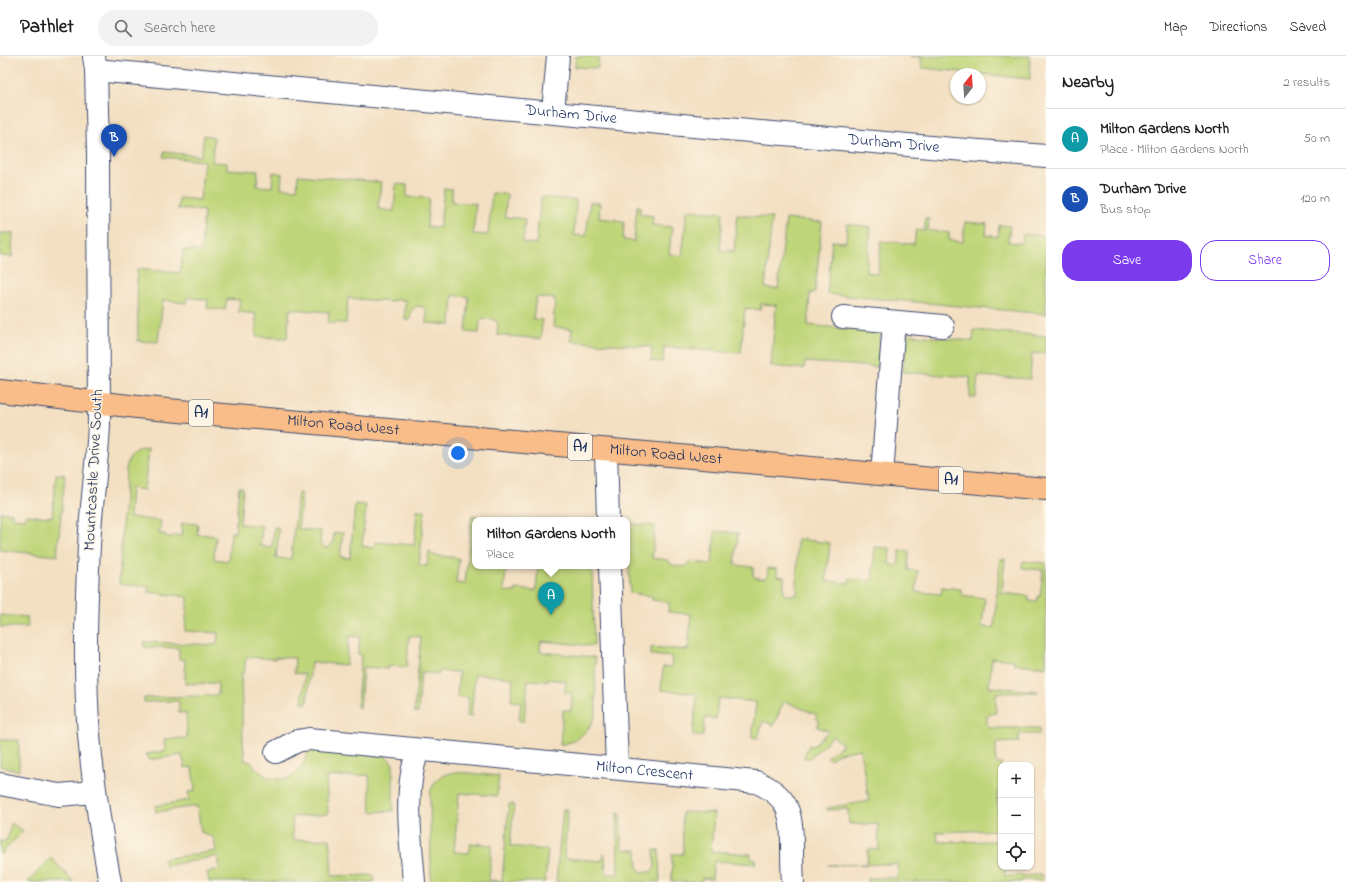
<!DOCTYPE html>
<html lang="en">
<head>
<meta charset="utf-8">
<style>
	:root { --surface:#fff; --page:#f2f2f2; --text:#202124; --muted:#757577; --line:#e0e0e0; --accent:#7c3aed }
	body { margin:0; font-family:"Indie Flower",sans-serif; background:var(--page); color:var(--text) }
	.controls { position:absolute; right:12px; bottom:12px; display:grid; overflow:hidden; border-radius:8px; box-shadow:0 1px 3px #0004 }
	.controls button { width:36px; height:36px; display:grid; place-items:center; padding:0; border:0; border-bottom:1px solid var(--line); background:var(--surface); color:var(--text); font:20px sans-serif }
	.compass { position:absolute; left:950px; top:12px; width:36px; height:36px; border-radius:50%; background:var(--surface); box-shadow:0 1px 3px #0004; rotate:17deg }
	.you { position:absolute; left:458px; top:397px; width:14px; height:14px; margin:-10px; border:3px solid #fff; border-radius:50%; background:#1a73e8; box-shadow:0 0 0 6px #1a73e833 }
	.badge { display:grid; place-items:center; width:26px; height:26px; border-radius:50%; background:var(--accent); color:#fff; font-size:13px; font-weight:700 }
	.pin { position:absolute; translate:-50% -33px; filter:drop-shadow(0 1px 2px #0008) }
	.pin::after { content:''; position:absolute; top:21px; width:14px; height:12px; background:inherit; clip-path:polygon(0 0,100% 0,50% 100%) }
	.popup { position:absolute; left:472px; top:461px; width:158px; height:52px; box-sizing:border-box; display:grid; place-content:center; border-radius:8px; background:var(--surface); filter:drop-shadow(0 1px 3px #0005); font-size:13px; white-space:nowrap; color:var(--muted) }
	.popup b { font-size:15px; color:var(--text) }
	.popup::after { content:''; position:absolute; left:50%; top:100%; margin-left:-8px; border:8px solid transparent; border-top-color:var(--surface) }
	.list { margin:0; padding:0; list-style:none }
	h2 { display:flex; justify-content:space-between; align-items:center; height:52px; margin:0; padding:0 16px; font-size:17px }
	h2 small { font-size:13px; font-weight:400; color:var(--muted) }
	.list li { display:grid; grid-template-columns:26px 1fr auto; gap:12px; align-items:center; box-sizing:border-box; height:60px; padding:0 16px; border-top:1px solid var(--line) }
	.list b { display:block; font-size:15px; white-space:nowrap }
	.list p { margin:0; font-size:13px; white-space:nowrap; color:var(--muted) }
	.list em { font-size:13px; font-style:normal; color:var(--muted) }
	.actions { display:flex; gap:8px; padding:12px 16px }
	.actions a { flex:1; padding:9px 0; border:1px solid var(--accent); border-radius:16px; text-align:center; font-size:14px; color:var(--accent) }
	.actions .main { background:var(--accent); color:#fff }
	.icon { flex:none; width:22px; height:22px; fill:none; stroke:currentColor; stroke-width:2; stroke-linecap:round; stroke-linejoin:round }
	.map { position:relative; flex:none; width:1046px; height:826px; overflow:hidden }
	header { display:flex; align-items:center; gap:24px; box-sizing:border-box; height:56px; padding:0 20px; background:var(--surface); border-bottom:1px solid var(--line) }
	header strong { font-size:19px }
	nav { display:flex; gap:22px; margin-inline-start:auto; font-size:14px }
	.search { width:280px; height:36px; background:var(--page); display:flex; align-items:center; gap:10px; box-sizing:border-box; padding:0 14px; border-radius:22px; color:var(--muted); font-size:15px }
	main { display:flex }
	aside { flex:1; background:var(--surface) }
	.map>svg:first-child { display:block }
	.green { fill:#bfd579; stroke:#6d826c }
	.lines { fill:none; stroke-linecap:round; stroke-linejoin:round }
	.minor-casing { stroke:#3b496d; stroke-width:24 }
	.major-casing { stroke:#3b496d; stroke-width:24 }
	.minor { stroke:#fff; stroke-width:22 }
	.major { stroke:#f8bd88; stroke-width:22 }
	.labels { text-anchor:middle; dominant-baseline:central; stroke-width:3; stroke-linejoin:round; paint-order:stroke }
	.shield { fill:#fcf5e5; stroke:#5e6a86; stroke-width:1 }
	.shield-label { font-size:15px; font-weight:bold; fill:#1b2f5e }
	.street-label { font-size:16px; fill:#1b2f5e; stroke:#fcf5e5 }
</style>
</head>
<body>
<header>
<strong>Pathlet</strong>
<div class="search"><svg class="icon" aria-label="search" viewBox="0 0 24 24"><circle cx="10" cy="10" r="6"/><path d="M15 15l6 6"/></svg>Search here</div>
<nav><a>Map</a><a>Directions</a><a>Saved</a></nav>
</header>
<main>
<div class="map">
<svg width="1046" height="826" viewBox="0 0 1046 826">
	<rect width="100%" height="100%" fill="#fcf5e5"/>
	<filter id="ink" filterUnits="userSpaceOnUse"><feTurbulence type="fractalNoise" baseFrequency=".025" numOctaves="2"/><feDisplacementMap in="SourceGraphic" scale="8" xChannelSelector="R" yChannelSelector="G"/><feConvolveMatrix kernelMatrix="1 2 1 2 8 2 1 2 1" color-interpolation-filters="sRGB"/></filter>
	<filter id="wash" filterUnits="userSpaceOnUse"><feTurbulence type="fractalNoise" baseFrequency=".012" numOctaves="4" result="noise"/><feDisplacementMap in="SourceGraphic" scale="16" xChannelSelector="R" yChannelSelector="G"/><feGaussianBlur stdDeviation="0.9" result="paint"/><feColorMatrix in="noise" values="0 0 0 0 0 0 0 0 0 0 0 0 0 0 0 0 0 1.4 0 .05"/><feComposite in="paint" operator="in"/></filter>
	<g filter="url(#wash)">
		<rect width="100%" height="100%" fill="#f3dfc1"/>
		<path class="green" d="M 576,0 L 599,0 L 598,12 L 575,11 Z
			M 908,0 L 1030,0 L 1030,23 L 922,12 L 921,1 Z
			M 204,79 L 214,81 L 212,106 L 227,107 L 227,113 L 258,115 L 257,130 L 272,131 L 273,116 L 282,118 L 281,132 L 297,133 L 298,119 L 381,126 L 378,153 L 394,155 L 396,128 L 407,129 L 407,141 L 429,142 L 427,171 L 440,171 L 444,132 L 452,133 L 452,146 L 476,148 L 473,178 L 488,179 L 492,137 L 507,138 L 505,161 L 525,163 L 523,187 L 536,188 L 541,141 L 576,144 L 574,179 L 586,180 L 590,146 L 600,147 L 599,162 L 624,165 L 623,184 L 634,185 L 637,150 L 640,150 L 640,158 L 653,160 L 652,169 L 672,171 L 669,198 L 682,200 L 687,154 L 723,157 L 720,194 L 734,195 L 737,159 L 772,162 L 765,232 L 778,233 L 786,163 L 822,166 L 815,237 L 810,237 L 808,269 L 881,276 L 877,311 L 805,306 L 804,313 L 771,310 L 776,249 L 761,248 L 760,254 L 745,252 L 741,297 L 664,291 L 663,306 L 651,305 L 652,291 L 571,285 L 572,273 L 553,271 L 555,243 L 536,241 L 533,263 L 542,264 L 541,283 L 497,279 L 498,267 C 492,261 487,262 480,265 L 479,277 L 466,276 L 469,241 L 453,239 L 451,269 L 426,267 L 427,256 L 423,251 L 416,250 L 411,255 L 410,264 L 405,264 L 405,244 L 392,244 L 392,246 L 348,242 L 346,267 L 328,267 L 329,256 L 290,253 L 287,282 L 256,281 L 256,258 L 238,256 L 240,244 L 227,243 L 225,254 L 207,252 L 208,244 L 187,241 L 186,247 L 163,244 L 158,286 L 138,285 L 137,213 L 180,217 L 183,194 L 201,195 L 204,155 L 178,153 L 179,142 L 200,144 L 204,105 L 163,101 L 164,96 L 201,100 Z
			M 925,162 L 929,163 L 928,174 L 949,177 L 949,184 L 963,186 L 965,166 L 987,168 L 986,179 L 998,181 L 999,169 L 1010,170 L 1008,186 L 1022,187 L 1023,178 L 1046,180 L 1046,258 L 827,238 L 832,185 L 846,186 L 847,168 L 871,171 L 866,216 L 878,218 L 881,185 L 914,188 L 916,174 L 925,175 Z
			M 0,177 L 13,177 L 12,201 L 0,200 Z
			M 974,274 L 1046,280 L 1046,298 L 1032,297 L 1030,323 L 978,320 L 976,342 L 970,341 L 970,321 L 903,316 L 906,278 L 973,285 Z
			M 149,393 L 144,434 L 131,432 L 129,461 L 161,465 L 159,478 L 165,478 L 166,481 L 173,481 L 175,479 L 181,480 L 182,467 L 198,468 L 197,478 L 216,480 L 214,503 L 228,505 L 231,476 L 235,477 L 239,431 L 243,432 L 240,468 L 262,470 L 260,490 L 272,492 L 274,471 L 279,472 L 276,502 L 291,503 L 298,437 L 302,438 L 298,473 L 321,475 L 320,486 L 323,491 L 328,492 L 333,487 L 334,477 L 343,477 L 340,501 L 350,502 L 355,448 L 366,449 L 362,490 L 374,492 L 375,486 L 414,489 L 417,454 L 425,454 L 419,509 L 427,510 L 429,495 L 432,499 L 459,502 L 456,527 L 465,528 L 472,459 L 477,460 L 476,464 L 475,464 L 474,490 L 475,491 L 475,510 L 505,510 L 506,513 L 504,535 L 516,536 L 516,533 L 536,535 L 538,510 L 592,510 L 594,590 L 541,585 L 540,596 L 595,601 L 596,656 L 595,661 L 588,673 L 581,680 L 574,685 L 560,689 L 563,654 L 571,655 L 572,638 L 565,636 L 566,625 L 546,623 L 546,625 L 528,624 L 524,665 L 519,665 L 521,646 L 511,645 L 513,622 L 475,618 L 471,661 L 467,660 L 469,642 L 457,641 L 459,616 L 440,615 L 439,618 L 421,616 L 418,657 L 414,656 L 421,581 L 409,580 L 407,611 L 389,610 L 388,613 L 363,611 L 360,652 L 357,651 L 361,599 L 358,598 L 360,581 L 349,580 L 346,609 L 311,606 L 307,647 L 302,647 L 305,618 L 294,617 L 295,602 L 275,601 L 275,603 L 246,601 L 244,617 L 241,617 L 243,685 L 245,705 L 252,706 C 261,724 285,730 299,714 C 305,709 305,701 309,695 L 314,693 L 385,700 L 391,705 L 393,709 L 393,755 L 371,756 L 369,719 L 326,721 L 328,758 L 292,761 L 293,784 L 330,783 L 332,820 L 374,819 L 374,826 L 209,826 L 207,816 L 220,813 L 218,800 L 165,810 L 163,803 L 216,795 L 214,782 L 201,776 L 197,750 L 156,756 L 155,750 L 189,744 L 188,736 L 195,735 L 192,711 L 185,712 L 182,699 L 148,704 L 148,700 L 146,699 L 146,698 L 165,695 L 164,683 L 187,682 L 186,657 L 179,657 L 179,645 L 144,646 L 144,642 L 218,639 L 218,627 L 185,628 L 185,604 L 179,603 L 179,592 L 144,591 L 144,586 L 217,589 L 218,577 L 185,575 L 188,541 L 148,536 L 149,531 L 119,528 C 121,495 122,462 125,429 C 126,421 125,410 130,402 C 135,396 141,394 149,393 Z
			M 56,418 L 65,419 L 57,500 L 0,494 L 0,456 L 12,457 L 12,462 L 25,463 L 25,459 L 52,461 Z
			M 627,467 L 655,470 L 652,502 L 668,504 L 672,509 L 685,511 L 689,506 L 712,508 L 715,475 L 738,477 L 735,509 L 753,511 L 753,520 C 757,523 763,523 767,521 L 768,512 L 777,513 L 777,520 L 784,521 L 784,539 L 797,539 L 797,483 L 830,487 L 826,525 L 849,527 L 849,523 L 872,525 L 875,491 L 890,492 L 889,508 L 898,510 L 900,494 L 909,495 L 908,514 L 918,515 L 916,536 L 941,538 L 942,531 L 961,533 L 961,539 L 985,542 L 982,571 L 994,572 L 1000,503 L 1005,503 L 1002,537 L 1029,540 L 1029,545 L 1037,546 L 1038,540 L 1040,540 L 1043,514 L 1022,512 L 1023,505 L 1046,507 L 1046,611 L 1014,608 L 1014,604 L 992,602 L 989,631 L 1038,635 L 1038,636 L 996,637 L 996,657 L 991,658 L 987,661 L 987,669 L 991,672 L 1039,672 L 1039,678 L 1019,678 L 1019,686 L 996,687 L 996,707 L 1002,708 L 1001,709 L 1001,736 L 997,737 L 998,757 L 1001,757 L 1001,774 L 937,776 L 938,786 L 998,785 L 998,804 L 1001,804 L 1001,811 L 1005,811 L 1005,820 L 1042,819 L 1042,824 L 1022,824 L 1021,826 L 868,826 L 868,822 L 898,822 L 897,808 L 828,809 L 867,808 L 868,794 L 879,794 L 878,768 L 849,768 L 848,753 L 827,754 L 827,752 L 869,745 L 860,693 L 839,697 L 830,704 L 827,701 L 843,689 L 833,680 L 809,703 L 804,701 L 809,689 L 813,690 L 829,675 L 817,671 L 819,664 L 816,662 L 817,659 L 784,645 L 774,669 L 763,665 L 758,682 L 752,681 L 756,646 L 718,642 L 716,663 L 705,662 L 703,680 L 693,680 L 697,638 L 661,634 L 663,611 L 671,611 L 672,601 L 651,599 L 651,591 L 688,594 L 691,558 L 668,556 L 669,546 L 652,544 L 652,540 L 630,537 Z
			M 0,559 L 27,561 L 28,571 L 0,571 Z
			M 0,684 L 19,684 L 19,715 L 0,710 Z
			M 457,716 L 499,720 L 497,740 L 459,737 L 454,796 L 469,797 L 471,787 L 492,789 L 489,824 L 502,825 L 509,748 L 514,748 L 510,790 L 548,794 L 545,826 L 431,826 L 430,737 C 434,723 444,717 457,716 Z
			M 563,753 L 568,753 L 564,802 L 602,805 L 603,798 L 605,799 L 606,818 L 618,818 L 617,757 L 620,757 L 622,794 L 637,794 L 638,812 L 641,816 L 651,816 L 655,811 L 654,794 L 659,794 L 660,826 L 556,826 Z
			M 682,756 L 714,757 L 711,795 L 751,798 L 751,803 L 756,804 L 755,808 L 714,805 L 712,823 L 702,822 L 701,826 L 672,826 L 672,798 L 683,798 Z
			M 11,767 L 23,775 L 0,799 L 0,785 L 4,786 L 8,781 Z
			M 51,802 L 74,826 L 28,826 Z"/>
	</g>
	<g filter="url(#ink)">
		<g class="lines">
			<defs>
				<g id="minor">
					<path d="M 94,1 L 96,14 L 98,96 L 99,369 C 97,410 91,450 89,490 C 86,553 84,616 89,679 C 93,728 101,777 110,826"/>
					<path id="s1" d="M 96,14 L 671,68 L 953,93 L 1046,100"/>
					<path d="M 553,56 L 558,0"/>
					<path d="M 843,261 L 943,270"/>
					<path d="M 606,394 L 608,464"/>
					<path d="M 882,418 L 894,266"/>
					<path d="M 610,510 L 617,712"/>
					<path id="s2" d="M 276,696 L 297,685 L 309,683 L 756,726 C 788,739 792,757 792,788 C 792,801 792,813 793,826"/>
					<path d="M 0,728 L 59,739 L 95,736"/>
					<path d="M 414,826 C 411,783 403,736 418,694"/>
				</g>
				<g id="major">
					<path id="s3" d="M 0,335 L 146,352 L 1046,433"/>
				</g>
			</defs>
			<use href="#minor" class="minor-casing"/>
			<use href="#major" class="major-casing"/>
			<use href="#minor" class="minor"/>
			<use href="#major" class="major"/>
		</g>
	</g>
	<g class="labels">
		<g class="shield">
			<rect x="189" y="344" width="24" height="26" rx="3"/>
			<rect x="568" y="378" width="24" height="26" rx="3"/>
			<rect x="939" y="411" width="24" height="26" rx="3"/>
		</g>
		<g class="shield-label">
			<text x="201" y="357">A1</text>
			<text x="580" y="391">A1</text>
			<text x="951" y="424">A1</text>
		</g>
		<g class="street-label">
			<text stroke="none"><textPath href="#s1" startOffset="477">Durham Drive</textPath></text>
			<text stroke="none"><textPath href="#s1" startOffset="801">Durham Drive</textPath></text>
			<text stroke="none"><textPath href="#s3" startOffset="345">Milton Road West</textPath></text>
			<text stroke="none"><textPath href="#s3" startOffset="669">Milton Road West</textPath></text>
			<text transform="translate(94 414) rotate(-87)">Mountcastle Drive South</text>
			<text stroke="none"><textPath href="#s2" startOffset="373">Milton Crescent</textPath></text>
		</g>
	</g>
</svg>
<div class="controls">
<button>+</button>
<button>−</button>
<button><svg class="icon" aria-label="locate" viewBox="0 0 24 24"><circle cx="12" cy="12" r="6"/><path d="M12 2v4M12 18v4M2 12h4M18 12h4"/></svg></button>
</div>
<svg class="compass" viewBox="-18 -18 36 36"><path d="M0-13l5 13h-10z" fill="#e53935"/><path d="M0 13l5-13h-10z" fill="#757577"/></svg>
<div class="you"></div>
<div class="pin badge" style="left:551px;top:559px;background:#0f9aa8">A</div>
<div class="popup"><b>Milton Gardens North</b>Place</div>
<div class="pin badge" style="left:114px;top:101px;background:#1a4fb4">B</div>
</div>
<aside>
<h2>Nearby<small>2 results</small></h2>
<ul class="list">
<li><span class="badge" style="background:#0f9aa8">A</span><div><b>Milton Gardens North</b><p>Place · Milton Gardens North</p></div><em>50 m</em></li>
<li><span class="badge" style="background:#1a4fb4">B</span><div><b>Durham Drive</b><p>Bus stop</p></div><em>120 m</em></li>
</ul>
<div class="actions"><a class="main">Save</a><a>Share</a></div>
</aside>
</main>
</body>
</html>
